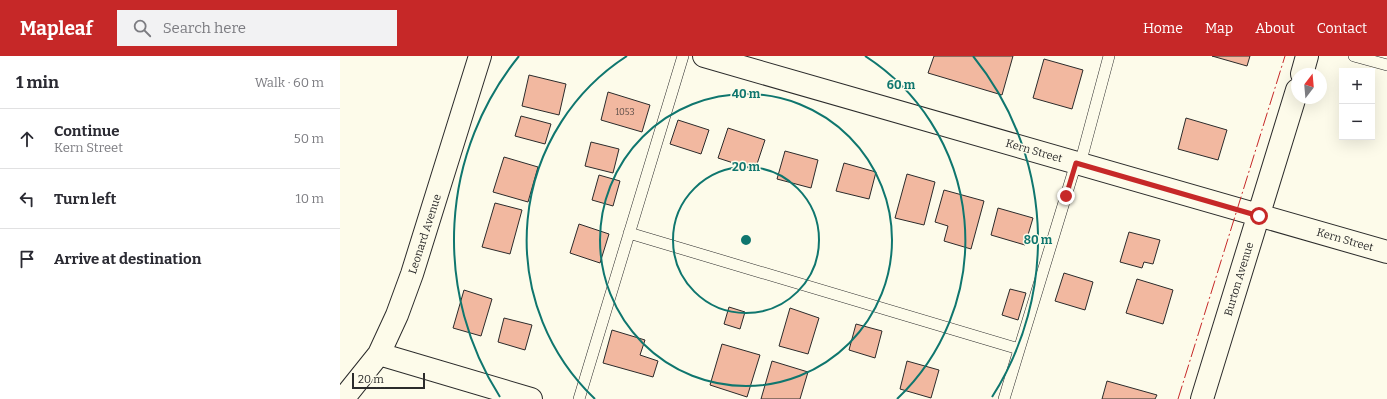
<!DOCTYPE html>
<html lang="en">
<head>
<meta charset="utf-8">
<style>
	:root { --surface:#fff; --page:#f2f2f3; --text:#2b2b33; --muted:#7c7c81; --line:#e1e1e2; --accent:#c62828 }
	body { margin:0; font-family:Bitter,serif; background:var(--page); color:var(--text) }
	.controls { position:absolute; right:12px; top:12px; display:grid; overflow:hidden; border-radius:0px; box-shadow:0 4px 16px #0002 }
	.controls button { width:36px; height:36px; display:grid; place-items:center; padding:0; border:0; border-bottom:1px solid var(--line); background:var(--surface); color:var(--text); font:20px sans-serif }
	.compass { position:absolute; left:951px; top:12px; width:36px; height:36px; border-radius:50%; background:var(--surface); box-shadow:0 4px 16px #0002; rotate:16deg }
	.scale { position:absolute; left:12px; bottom:10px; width:73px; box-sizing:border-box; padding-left:4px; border:2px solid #2b2b2b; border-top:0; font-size:11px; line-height:14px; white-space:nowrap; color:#2b2b2b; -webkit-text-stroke:3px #fdfbea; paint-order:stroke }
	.stop { position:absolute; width:12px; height:12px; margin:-9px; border:3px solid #c62828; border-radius:50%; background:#fff }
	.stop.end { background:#c62828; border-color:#fff; box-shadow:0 1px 4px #0008 }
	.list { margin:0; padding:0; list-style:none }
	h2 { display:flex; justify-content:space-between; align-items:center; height:52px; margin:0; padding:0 16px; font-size:17px }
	h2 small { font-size:13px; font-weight:400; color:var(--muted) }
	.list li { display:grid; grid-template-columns:26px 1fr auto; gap:12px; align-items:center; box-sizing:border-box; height:60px; padding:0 16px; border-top:1px solid var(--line) }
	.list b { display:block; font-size:15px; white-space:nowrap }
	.list p { margin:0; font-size:13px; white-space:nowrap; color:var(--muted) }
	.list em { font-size:13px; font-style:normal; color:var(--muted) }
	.icon { flex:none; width:22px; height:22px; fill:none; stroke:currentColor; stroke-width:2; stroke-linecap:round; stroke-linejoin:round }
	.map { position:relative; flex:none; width:1047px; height:343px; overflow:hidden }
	header { display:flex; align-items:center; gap:24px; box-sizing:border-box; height:56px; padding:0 20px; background:var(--accent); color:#fff }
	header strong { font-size:19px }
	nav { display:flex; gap:22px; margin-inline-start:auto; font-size:14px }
	.search { width:280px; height:36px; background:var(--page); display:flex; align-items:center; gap:10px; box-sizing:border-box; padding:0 14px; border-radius:0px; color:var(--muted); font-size:15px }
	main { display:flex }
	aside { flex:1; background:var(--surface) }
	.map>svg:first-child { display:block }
	.building { fill:#f2b8a0; stroke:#2b2b2b }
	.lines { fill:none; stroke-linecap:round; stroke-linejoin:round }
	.service-casing { stroke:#2b2b2b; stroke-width:12 }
	.minor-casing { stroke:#2b2b2b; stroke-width:24 }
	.service { stroke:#fdfbea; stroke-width:11 }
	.minor { stroke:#fdfbea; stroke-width:22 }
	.power { stroke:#c62828; stroke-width:1; stroke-dasharray:14 3 2 3; stroke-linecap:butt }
	.route { stroke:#c62828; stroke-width:5 }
	.ring { fill:none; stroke:#0f766e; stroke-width:2 }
	.labels { text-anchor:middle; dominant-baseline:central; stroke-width:3; stroke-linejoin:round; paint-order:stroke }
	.number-label { font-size:9px; fill:#5d4e48 }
	.street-label { font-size:11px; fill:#2b2b2b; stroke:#fdfbea }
	.centre { fill:#0f766e; stroke:#fdfbea; stroke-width:2 }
	.ring-label { font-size:12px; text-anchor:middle; font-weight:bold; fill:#0f766e; stroke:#fdfbea; stroke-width:3; stroke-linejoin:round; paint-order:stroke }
</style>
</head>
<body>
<header>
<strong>Mapleaf</strong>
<div class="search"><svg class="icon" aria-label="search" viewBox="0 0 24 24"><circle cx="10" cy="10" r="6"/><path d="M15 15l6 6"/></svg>Search here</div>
<nav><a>Home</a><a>Map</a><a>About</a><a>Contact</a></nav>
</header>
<main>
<aside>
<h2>1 min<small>Walk · 60 m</small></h2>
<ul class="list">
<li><svg class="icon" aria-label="ahead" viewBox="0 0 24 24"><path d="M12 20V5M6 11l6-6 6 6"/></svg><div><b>Continue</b><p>Kern Street</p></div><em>50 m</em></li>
<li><svg class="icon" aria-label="left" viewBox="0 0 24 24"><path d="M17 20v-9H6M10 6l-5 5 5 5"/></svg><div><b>Turn left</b></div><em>10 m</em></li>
<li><svg class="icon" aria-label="arrive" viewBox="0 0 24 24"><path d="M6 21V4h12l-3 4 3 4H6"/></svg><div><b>Arrive at destination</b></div></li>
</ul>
</aside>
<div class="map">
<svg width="1047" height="343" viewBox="0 0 1047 343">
	<rect width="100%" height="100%" fill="#fdfbea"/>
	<path class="building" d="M 594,0 L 673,0 L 662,39 L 588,17 Z
		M 872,0 L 910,0 L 907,10 Z
		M 704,3 L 743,14 L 732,53 L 693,42 Z
		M 189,19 L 226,28 L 219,59 L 182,50 Z
		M 268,36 L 310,49 L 302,76 L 261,64 Z
		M 181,60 L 211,68 L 205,88 L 175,80 Z
		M 846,62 L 887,74 L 878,104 L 838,93 Z
		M 338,64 L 369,74 L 361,98 L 330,88 Z
		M 388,72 L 425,84 L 415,114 L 378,102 Z
		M 251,86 L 279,93 L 273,117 L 245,110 Z
		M 445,95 L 478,104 L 471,132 L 437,123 Z
		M 164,101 L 198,111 L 188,146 L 153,136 Z
		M 504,107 L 536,116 L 529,143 L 496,135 Z
		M 567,118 L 595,126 L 584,169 L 555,162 Z
		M 259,119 L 280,125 L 273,150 L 252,144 Z
		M 604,134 L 644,145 L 631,193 L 604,185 L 608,170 L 595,166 Z
		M 155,147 L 182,154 L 170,198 L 142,191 Z
		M 658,152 L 693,162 L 685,189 L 651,179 Z
		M 239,168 L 269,178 L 260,207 L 230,197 Z
		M 789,176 L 820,184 L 813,208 L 804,206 L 802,212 L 780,206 Z
		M 724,217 L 753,226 L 745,254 L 715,245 Z
		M 797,223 L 833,234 L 823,268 L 786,257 Z
		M 670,233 L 686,237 L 678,264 L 662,259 Z
		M 124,234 L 152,243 L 141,280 L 113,272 Z
		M 389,251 L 405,256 L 400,273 L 384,268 Z
		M 450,252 L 479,262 L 468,298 L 439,290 Z
		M 164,262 L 192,269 L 185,294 L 158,286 Z
		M 516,268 L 542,275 L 535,302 L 509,294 Z
		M 272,274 L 305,284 L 300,299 L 318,305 L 313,321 L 263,307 Z
		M 382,288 L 420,299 L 407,341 L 370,329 Z
		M 432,305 L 468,316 L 460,343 L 421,343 Z
		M 567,305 L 599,314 L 591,342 L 560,333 Z
		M 767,325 L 817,339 L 815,343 L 762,343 Z"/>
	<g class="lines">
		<defs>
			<path id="service" d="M 1014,0 L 1047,9
				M 740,108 L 769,0
				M 289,177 L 679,293
				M 239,343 L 343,0
				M 664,343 L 736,107"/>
			<path id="minor" d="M 364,0 L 1047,196
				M 962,18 L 967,0
				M 39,298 L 191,343
				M 3,343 L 39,298 L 57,259 L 72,218 L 140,0
				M 862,343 L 957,34"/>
		</defs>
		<use href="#service" class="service-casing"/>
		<use href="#minor" class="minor-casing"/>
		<use href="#service" class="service"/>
		<use href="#minor" class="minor"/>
		<path class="power" d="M 838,343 L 945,0"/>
	</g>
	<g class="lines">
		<path class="route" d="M 726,140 L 736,107 L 919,160"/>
	</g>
	<g class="ring">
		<circle cx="406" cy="184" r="73"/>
		<circle cx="406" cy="184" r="146"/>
		<path d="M255 343A219 219 0 0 1 287 0M525 0A219 219 0 0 1 557 343"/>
		<path d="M160 341A292 292 0 0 1 179 0M633 0A292 292 0 0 1 652 341"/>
	</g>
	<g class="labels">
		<g class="number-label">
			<text x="285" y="56">1053</text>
		</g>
		<g class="street-label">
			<text transform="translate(694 95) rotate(16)">Kern Street</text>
			<text transform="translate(85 178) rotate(-72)">Leonard Avenue</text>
			<text transform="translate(1005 184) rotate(16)">Kern Street</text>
			<text transform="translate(899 223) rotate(-73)">Burton Avenue</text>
		</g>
	</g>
	<circle cx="406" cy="184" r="6" class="centre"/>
	<g class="ring-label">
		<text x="561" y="33">60 m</text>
		<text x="406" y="42">40 m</text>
		<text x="406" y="115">20 m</text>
		<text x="698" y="188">80 m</text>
	</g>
</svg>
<div class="controls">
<button>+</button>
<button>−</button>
</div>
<svg class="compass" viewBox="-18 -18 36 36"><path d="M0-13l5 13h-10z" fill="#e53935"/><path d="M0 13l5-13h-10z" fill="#7c7c81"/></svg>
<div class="scale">20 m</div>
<div class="stop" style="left:919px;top:160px"></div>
<div class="stop end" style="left:726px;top:140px"></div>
</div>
</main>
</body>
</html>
